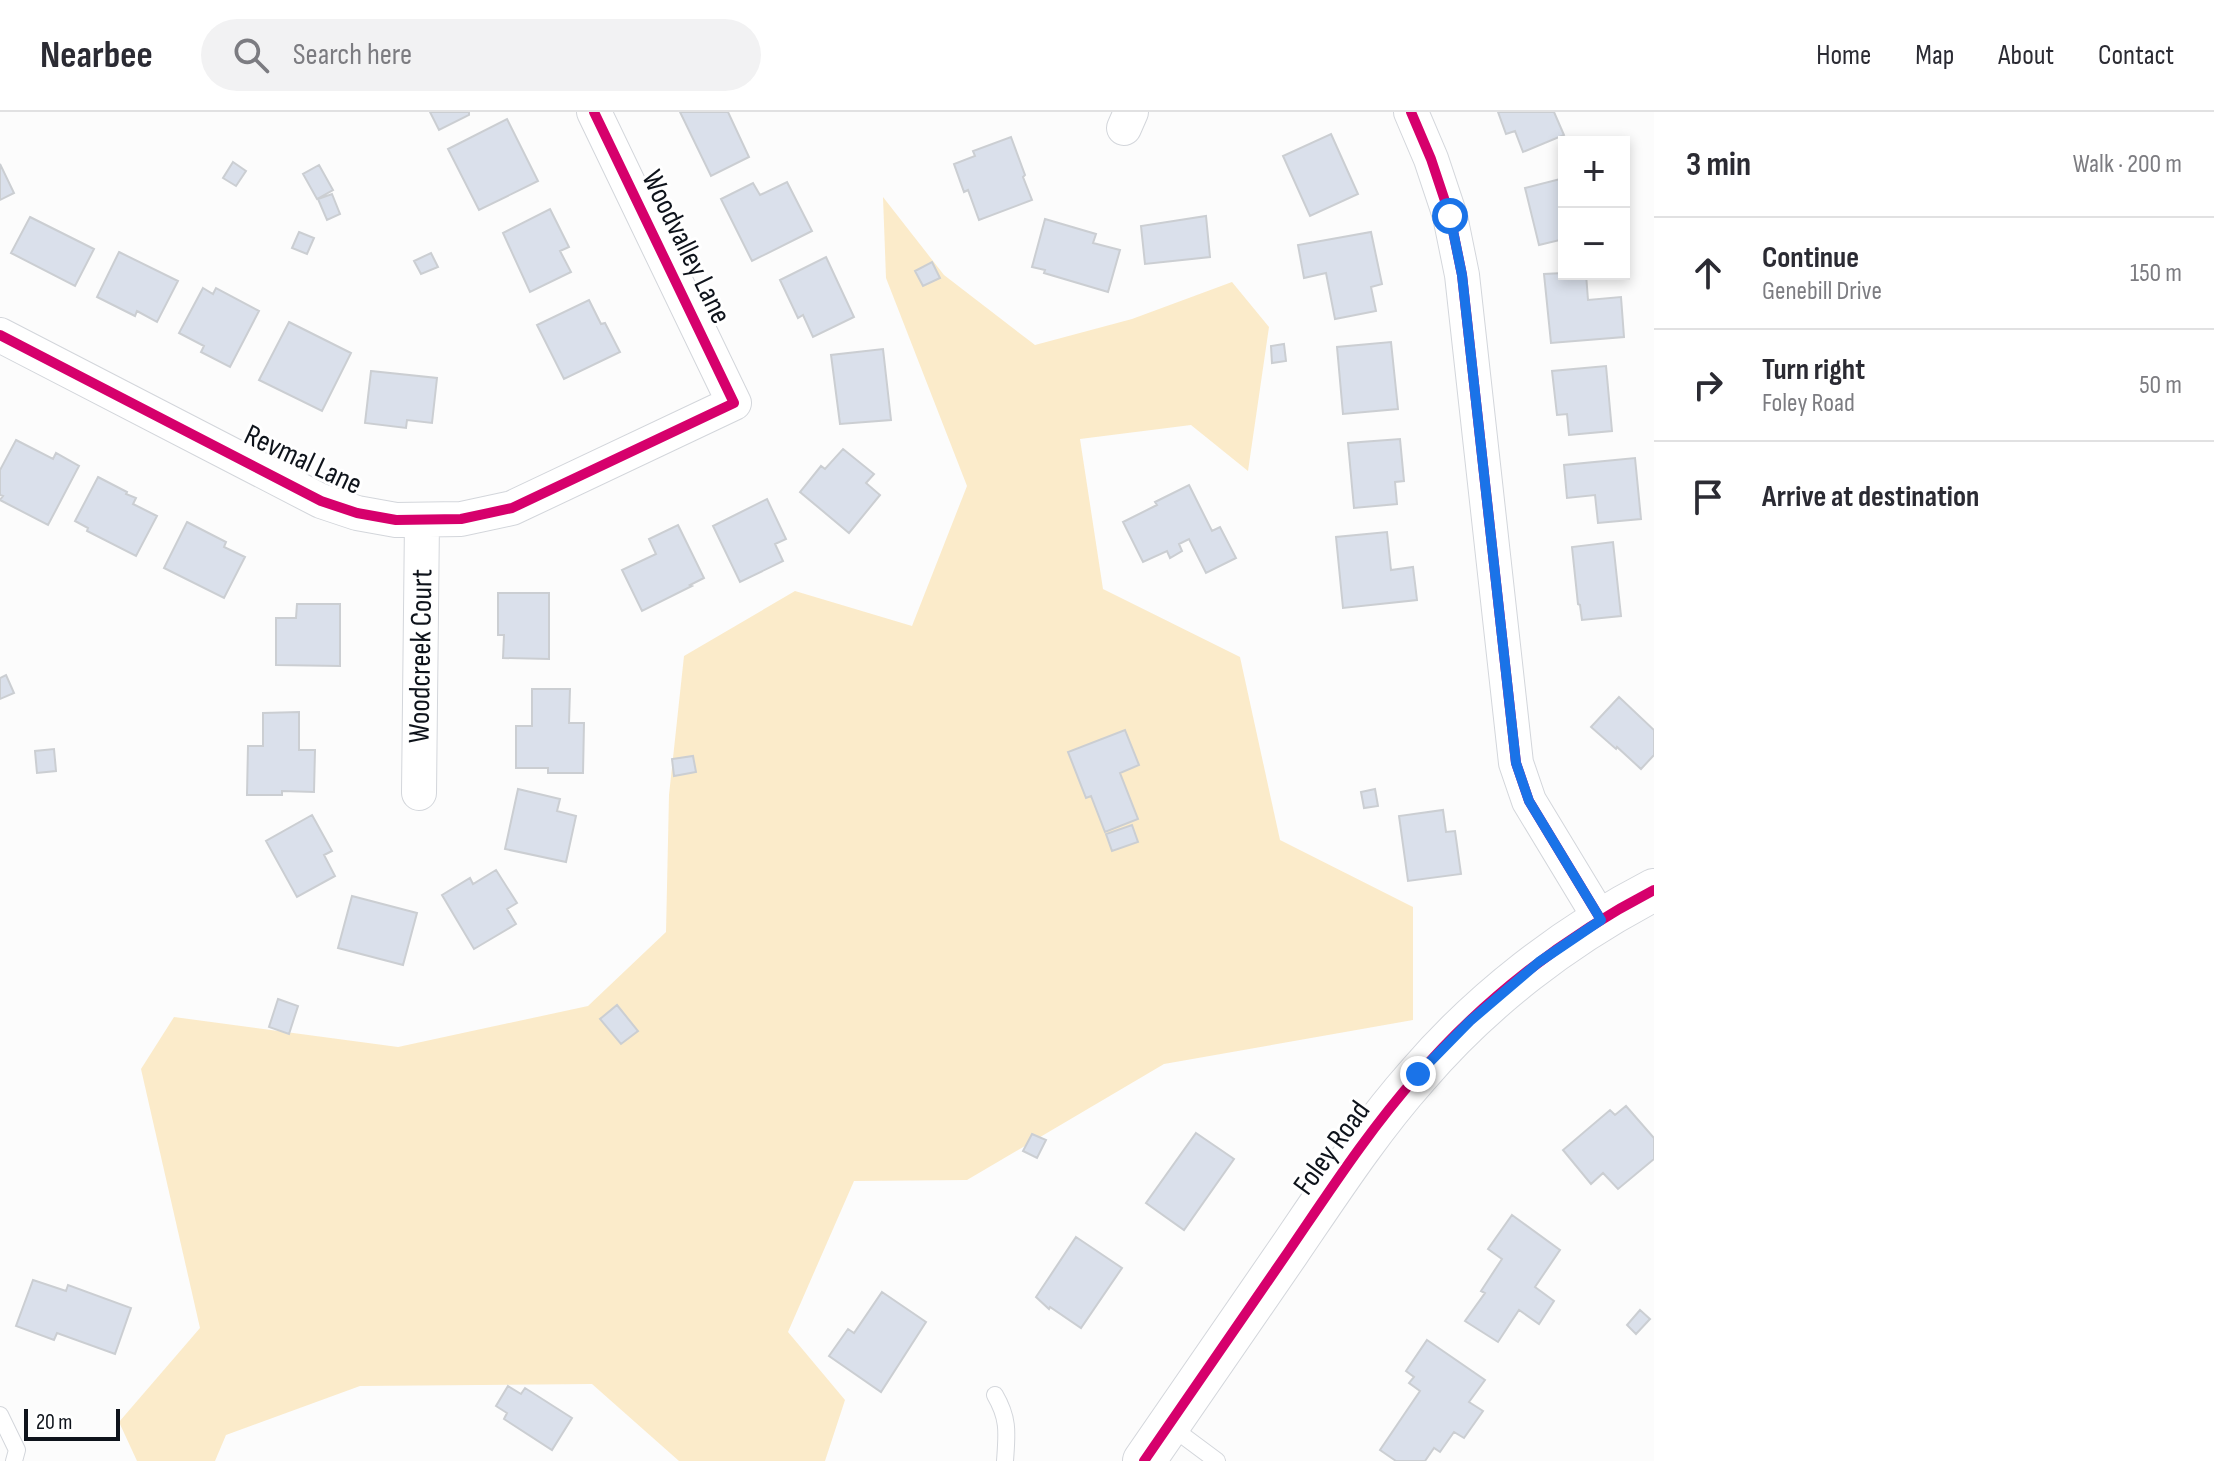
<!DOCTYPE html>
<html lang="en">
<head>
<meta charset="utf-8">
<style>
	:root { --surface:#fff; --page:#f2f2f3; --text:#2b2b33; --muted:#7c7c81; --line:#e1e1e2 }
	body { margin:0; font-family:"Sofia Sans Condensed",sans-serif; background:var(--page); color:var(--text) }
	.controls { position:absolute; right:24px; top:24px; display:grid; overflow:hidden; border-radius:0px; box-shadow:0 4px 12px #0003 }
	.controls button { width:72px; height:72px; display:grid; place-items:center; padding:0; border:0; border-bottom:2px solid var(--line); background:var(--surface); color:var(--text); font:40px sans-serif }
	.scale { position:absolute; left:24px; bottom:20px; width:96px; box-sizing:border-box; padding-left:8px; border:4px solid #0e131b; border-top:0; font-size:22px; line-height:28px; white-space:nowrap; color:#0e131b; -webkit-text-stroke:6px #fff; paint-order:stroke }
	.stop { position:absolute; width:24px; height:24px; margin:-18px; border:6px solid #1a73e8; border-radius:50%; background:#fff }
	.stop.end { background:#1a73e8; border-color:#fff; box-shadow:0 2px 8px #0008 }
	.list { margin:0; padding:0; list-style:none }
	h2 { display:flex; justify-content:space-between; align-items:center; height:104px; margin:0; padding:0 32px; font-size:34px }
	h2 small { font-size:26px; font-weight:400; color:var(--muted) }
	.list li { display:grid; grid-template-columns:52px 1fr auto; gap:24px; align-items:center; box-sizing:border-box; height:112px; padding:0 32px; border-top:2px solid var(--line) }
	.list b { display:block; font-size:30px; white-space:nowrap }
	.list p { margin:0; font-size:26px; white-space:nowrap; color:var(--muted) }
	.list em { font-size:26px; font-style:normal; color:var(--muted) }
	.icon { flex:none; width:44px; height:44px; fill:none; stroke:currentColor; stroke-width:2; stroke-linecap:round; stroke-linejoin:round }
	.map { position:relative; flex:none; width:1654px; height:1349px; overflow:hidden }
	header { display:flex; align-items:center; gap:48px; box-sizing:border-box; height:112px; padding:0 40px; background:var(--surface); border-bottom:2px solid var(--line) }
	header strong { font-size:38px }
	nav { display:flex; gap:44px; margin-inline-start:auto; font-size:28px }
	.search { width:560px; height:72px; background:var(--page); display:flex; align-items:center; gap:20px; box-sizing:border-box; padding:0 28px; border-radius:44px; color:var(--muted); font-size:30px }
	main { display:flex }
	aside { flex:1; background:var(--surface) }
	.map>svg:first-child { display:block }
	.green { fill:#fbebca }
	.building { fill:#dae0eb; stroke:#cbced2; stroke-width:2 }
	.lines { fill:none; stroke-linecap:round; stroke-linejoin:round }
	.service-casing { stroke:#d3d6db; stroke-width:18 }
	.minor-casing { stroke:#d3d6db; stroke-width:36 }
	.tertiary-casing { stroke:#d3d6db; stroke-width:44 }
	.service { stroke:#fff; stroke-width:16 }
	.minor { stroke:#fff; stroke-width:34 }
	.tertiary { stroke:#fff; stroke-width:42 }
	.cycleway-casing { stroke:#fff; stroke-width:15 }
	.cycleway { stroke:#d6006c; stroke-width:10 }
	.route { stroke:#1a73e8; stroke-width:10 }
	.labels { text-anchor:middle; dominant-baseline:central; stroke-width:6; stroke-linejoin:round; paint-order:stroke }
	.street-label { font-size:30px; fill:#0e131b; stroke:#fff }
</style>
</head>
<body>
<header>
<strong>Nearbee</strong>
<div class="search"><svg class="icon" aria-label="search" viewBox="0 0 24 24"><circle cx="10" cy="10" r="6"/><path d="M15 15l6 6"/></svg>Search here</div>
<nav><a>Home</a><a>Map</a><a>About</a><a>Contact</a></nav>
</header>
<main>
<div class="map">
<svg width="1654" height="1349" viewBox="0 0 1654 1349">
	<rect width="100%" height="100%" fill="#fcfcfc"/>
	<path class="green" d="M 883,85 L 944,163 L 1035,233 L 1132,207 L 1232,170 L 1269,215 L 1248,359 L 1191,313 L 1080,327 L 1103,477 L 1240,545 L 1280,728 L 1413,795 L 1413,908 L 1164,952 L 967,1068 L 854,1069 L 788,1220 L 845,1288 L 825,1349 L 679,1349 L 592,1272 L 360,1274 L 226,1323 L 215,1349 L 137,1349 L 119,1310 L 200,1216 L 141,957 L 174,905 L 398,935 L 588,894 L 666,820 L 669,683 L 684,544 L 795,479 L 912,514 L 967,374 L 886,166 Z"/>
	<path class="building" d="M 430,0 L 469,0 L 469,3 L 439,18 Z
		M 680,0 L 728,0 L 749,45 L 711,64 Z
		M 1498,0 L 1554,0 L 1564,23 L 1523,40 L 1515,19 L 1506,22 Z
		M 507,7 L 538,69 L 479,98 L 448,37 Z
		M 1331,22 L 1358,82 L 1310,104 L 1283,44 Z
		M 1011,25 L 1025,63 L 1023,65 L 1032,88 L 979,108 L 968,78 L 964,80 L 954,52 L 975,44 L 973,39 Z
		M 233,50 L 246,59 L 236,74 L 223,66 Z
		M 0,52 L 14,81 L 0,88 Z
		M 319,53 L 333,78 L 317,87 L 303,62 Z
		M 1564,66 L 1564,127 L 1539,133 L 1525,76 Z
		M 787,70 L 812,119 L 752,149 L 721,87 L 753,71 L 760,83 Z
		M 332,82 L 340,102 L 327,108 L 318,87 Z
		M 550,97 L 569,135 L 560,139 L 571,160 L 530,180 L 503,121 Z
		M 1206,104 L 1210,145 L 1145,152 L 1141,114 Z
		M 30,105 L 94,137 L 75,174 L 11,141 Z
		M 1045,107 L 1096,122 L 1093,131 L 1120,138 L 1108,180 L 1044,161 L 1045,158 L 1032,155 Z
		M 299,120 L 314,126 L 307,142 L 292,136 Z
		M 1371,120 L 1382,172 L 1371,175 L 1376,199 L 1335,207 L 1326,161 L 1304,166 L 1298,133 Z
		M 119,140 L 178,169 L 157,210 L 137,199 L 135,204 L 97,185 Z
		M 431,141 L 438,155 L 421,162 L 414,149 Z
		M 826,145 L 854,205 L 813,225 L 803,203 L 798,206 L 780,168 Z
		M 932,150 L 940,166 L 923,174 L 915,159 Z
		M 1564,161 L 1586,162 L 1588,188 L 1621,185 L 1624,225 L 1551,231 L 1544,162 Z
		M 203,176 L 213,182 L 216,176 L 259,199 L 230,255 L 201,240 L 204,234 L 179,221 Z
		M 589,188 L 601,212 L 605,211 L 620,240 L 564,267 L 537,213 Z
		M 289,210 L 351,241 L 322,299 L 259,268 Z
		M 1391,230 L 1398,297 L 1343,302 L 1337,235 Z
		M 1284,232 L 1286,249 L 1272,251 L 1271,234 Z
		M 883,237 L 891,308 L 840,312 L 831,243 Z
		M 1606,254 L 1612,319 L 1569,323 L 1567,302 L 1557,303 L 1552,259 Z
		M 371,259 L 437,266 L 432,311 L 407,308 L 406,316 L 365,311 Z
		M 1400,327 L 1404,369 L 1395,370 L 1397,392 L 1354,396 L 1348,331 Z
		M 16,328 L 53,347 L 56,341 L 79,354 L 48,413 L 0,388 L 3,384 L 0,383 L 0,358 Z
		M 843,337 L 874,362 L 866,371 L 880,383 L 849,421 L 800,380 L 821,354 L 825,357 Z
		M 1635,346 L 1641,407 L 1598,411 L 1595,383 L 1567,386 L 1564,353 Z
		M 98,365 L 127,380 L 126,382 L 136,386 L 133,392 L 157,404 L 136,444 L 87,419 L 88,416 L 75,409 Z
		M 1189,373 L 1212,419 L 1220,415 L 1236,446 L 1206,461 L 1189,427 L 1179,432 L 1182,439 L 1170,446 L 1167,439 L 1143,450 L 1123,410 L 1157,393 L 1155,390 Z
		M 767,387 L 786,427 L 775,432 L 783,449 L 740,470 L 713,414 Z
		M 187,410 L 226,430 L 224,435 L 245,445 L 224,486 L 164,456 Z
		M 678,413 L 704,466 L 690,473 L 692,474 L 642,499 L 622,458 L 656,442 L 649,427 Z
		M 1387,420 L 1391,458 L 1413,455 L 1417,488 L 1343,496 L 1336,425 Z
		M 1613,430 L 1621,504 L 1582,508 L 1580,493 L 1578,492 L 1572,435 Z
		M 498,481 L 549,481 L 549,547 L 503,546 L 504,523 L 498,523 Z
		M 297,492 L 340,492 L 340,554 L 276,553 L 276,506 L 296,506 Z
		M 6,563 L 14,581 L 0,587 L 0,566 Z
		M 532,577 L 570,577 L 569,611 L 584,611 L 583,661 L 548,661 L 548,656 L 516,656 L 516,614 L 532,614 Z
		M 1619,585 L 1654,618 L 1654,643 L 1641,657 L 1617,635 L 1616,637 L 1591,615 Z
		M 299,600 L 299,638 L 315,638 L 314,680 L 282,679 L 282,683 L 247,683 L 248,634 L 263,634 L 263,601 Z
		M 1125,618 L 1139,653 L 1120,661 L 1138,707 L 1105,720 L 1091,684 L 1086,686 L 1068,640 Z
		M 54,637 L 56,659 L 37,661 L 35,639 Z
		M 693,644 L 696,660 L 674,664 L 672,647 Z
		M 518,677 L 560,687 L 557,699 L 576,704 L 566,750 L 505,737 Z
		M 1375,677 L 1378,694 L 1364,696 L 1361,680 Z
		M 1443,698 L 1446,720 L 1455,719 L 1461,762 L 1408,769 L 1399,704 Z
		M 312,703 L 332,739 L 324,743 L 335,764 L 297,785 L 266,729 Z
		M 1132,713 L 1138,730 L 1112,739 L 1106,722 Z
		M 496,758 L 517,791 L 507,797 L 516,812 L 474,837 L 442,783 L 470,766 L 473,772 Z
		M 352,784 L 417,801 L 403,853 L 338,836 Z
		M 278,887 L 298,894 L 289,922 L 269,915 Z
		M 617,893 L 638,919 L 621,932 L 600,907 Z
		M 1626,994 L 1654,1026 L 1654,1047 L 1618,1077 L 1603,1061 L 1591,1072 L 1563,1038 L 1610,998 L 1615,1003 Z
		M 1196,1021 L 1234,1047 L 1184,1118 L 1146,1091 Z
		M 1032,1022 L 1046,1028 L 1037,1046 L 1023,1039 Z
		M 1512,1103 L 1560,1138 L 1535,1175 L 1554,1189 L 1539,1212 L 1519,1198 L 1498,1230 L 1465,1209 L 1485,1181 L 1481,1179 L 1502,1147 L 1488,1137 Z
		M 1076,1125 L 1122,1156 L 1081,1216 L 1050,1195 L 1049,1197 L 1036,1185 Z
		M 33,1168 L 66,1179 L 68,1173 L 131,1196 L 115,1242 L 57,1221 L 54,1228 L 16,1214 Z
		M 882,1180 L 926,1210 L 881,1280 L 829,1244 L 848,1217 L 854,1221 Z
		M 1640,1198 L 1650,1207 L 1636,1222 L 1627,1213 Z
		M 1427,1228 L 1485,1268 L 1469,1290 L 1483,1299 L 1464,1326 L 1454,1320 L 1440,1340 L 1434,1336 L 1425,1349 L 1396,1349 L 1380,1338 L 1420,1279 L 1409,1271 L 1414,1265 L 1406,1259 Z
		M 508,1274 L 521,1282 L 525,1276 L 572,1306 L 552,1338 L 504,1307 L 507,1301 L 496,1294 Z"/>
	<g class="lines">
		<defs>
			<path id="service" d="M 995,1283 C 1009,1307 1007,1321 1005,1349
				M 0,1303 L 17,1338 L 14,1349
				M 1170,1314 L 1217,1349"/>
			<path id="minor" d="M 1411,0 L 1431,47 L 1450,104 L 1462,163 L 1516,651 L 1529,689 L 1601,808
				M 1124,16 L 1131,0
				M 0,223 L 321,389 L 357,401 L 396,408 L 461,407 L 512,396 L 734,291 L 594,0
				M 419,681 L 422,408"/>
			<path id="tertiary" d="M 1144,1349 C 1192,1279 1240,1209 1288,1140 C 1329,1080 1369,1018 1417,964 C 1482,888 1565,824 1654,778"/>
		</defs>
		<use href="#service" class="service-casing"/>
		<use href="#minor" class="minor-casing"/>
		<use href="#tertiary" class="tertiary-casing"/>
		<use href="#service" class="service"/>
		<use href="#minor" class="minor"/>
		<use href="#tertiary" class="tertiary"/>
		<defs>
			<path id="cycleway" d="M 1411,0 L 1431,47 L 1450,104 L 1462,163 L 1516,651 L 1529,689 L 1601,808
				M 0,223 L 321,389 L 357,401 L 396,408 L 461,407 L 512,396 L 734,291 L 594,0
				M 1144,1349 C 1192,1279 1240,1209 1288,1140 C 1329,1080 1369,1018 1417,964 C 1482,888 1565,824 1654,778"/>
		</defs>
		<use href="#cycleway" class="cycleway-casing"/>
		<use href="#cycleway" class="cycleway"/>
	</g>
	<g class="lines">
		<path class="route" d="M 1418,962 L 1470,909 L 1539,850 L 1601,808 L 1529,689 L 1516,651 L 1462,163 L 1450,104"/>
	</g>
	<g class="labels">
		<g class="street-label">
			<text transform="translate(686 135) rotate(64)">Woodvalley Lane</text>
			<text transform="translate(303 348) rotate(25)">Revmal Lane</text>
			<text transform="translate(421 544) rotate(-89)">Woodcreek Court</text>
			<text transform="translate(1332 1036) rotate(-54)">Foley Road</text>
		</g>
	</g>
</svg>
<div class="controls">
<button>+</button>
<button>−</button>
</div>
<div class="scale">20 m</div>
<div class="stop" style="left:1450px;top:104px"></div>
<div class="stop end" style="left:1418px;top:962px"></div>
</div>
<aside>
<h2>3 min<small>Walk · 200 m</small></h2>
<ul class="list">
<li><svg class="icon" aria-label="ahead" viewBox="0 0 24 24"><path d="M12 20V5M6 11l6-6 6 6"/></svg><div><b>Continue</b><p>Genebill Drive</p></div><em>150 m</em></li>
<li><svg class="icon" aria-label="right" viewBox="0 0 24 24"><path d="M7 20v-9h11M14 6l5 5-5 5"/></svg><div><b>Turn right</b><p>Foley Road</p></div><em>50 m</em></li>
<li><svg class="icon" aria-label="arrive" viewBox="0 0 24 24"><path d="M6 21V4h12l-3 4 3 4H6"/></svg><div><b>Arrive at destination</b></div></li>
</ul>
</aside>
</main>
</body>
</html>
